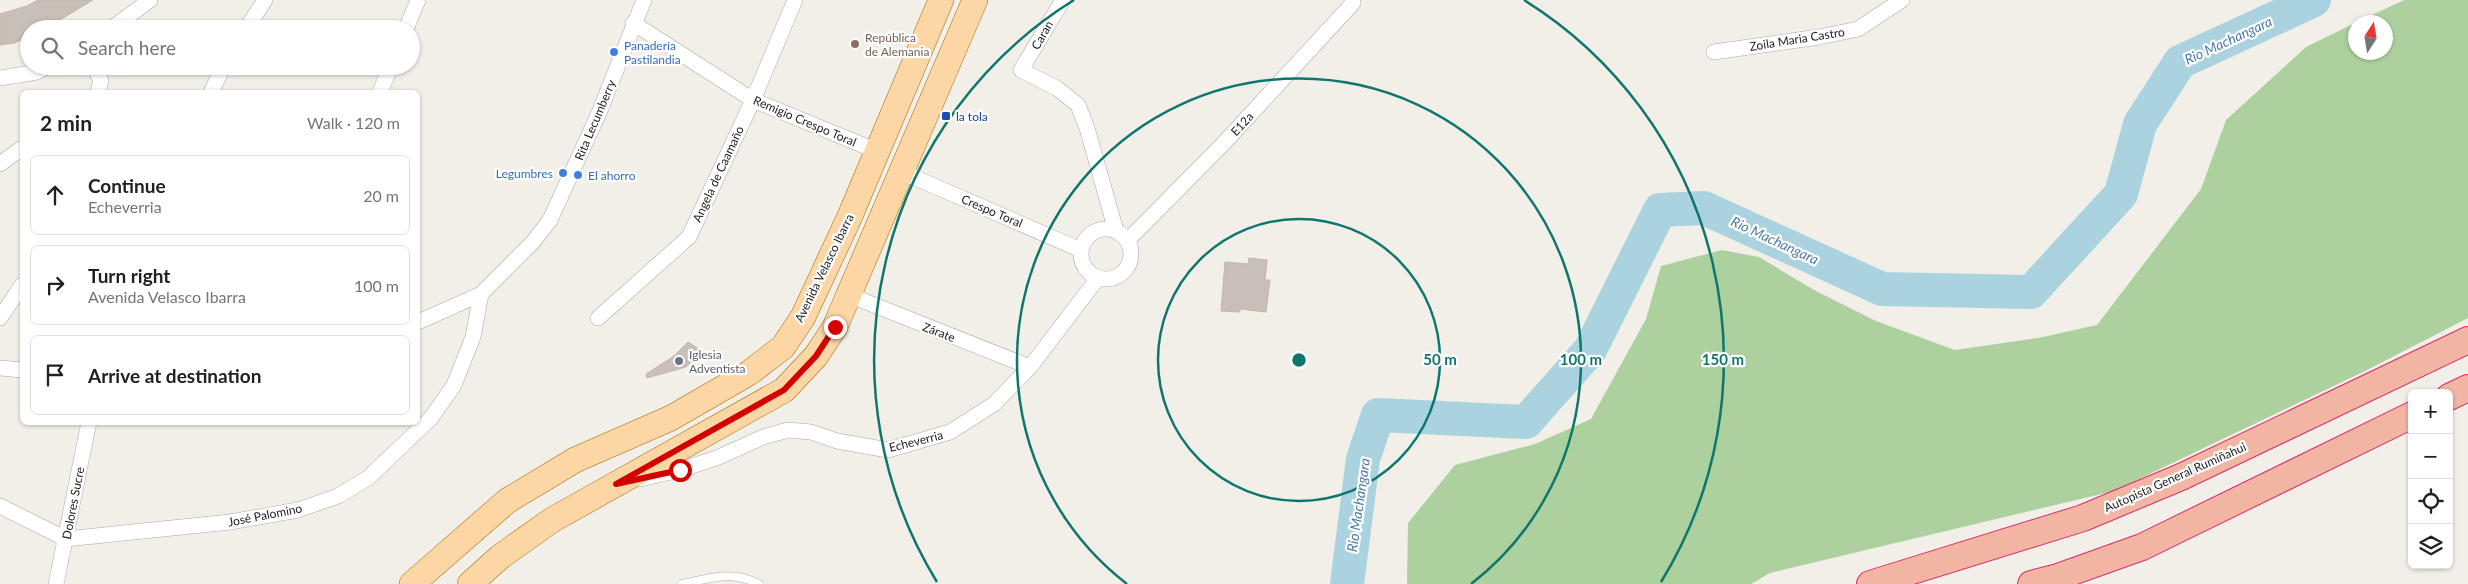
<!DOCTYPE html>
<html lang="en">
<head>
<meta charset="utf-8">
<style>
	:root { --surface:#fff; --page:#f6f6f6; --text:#202124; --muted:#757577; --line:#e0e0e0 }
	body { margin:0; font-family:Lato,sans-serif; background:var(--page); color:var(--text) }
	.controls { position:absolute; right:15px; bottom:15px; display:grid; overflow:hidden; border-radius:8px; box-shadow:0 1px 4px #0004 }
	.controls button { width:45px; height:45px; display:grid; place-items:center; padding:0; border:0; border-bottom:1px solid var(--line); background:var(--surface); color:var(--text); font:25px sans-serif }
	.compass { position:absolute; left:2348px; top:15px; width:45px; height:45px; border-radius:50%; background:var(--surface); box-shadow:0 1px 4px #0004; rotate:12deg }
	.stop { position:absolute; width:15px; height:15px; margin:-11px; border:4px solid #d40000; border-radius:50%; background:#fff }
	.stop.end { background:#d40000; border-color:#fff; box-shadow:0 1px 5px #0008 }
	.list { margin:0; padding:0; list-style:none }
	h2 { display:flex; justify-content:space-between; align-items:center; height:65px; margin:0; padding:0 20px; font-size:21px }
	h2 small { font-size:16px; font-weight:400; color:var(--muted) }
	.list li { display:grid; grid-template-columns:32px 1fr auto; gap:15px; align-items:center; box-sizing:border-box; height:80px; margin:0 10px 10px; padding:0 10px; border:1px solid var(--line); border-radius:8px }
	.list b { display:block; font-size:19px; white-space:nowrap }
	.list p { margin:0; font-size:16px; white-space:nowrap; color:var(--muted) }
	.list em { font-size:16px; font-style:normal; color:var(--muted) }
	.icon { flex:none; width:28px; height:28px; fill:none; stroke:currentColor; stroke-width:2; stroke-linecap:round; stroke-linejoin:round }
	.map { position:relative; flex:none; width:2468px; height:584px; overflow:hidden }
	.search { position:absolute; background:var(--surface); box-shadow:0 1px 4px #0004; left:20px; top:20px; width:400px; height:55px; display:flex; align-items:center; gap:12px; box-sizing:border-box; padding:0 18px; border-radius:28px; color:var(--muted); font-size:19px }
	.panel { position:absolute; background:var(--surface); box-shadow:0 1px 4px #0004; left:20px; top:90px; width:400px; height:335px; border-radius:8px }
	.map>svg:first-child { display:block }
	.forest { fill:#add19e }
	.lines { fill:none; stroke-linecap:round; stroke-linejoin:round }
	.river { stroke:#aad3df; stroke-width:34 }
	.building { fill:#c7bfb8; stroke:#c4b6ab }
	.service-casing { stroke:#a9a9a9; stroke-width:9 }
	.minor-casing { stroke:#a9a9a9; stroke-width:16 }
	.primary-casing { stroke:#a06b00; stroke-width:26 }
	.trunk-casing { stroke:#dc2a67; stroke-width:28 }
	.service { stroke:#fff; stroke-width:8 }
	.minor { stroke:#fff; stroke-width:15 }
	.primary { stroke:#fcd6a4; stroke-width:25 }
	.trunk { stroke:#f2b4a3; stroke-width:26 }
	.route { stroke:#d40000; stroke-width:6 }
	.ring { fill:none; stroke:#0f766e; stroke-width:2.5 }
	.education-dot { fill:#8d6e63; stroke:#fff; stroke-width:2 }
	.shop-dot { fill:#3f7fe0; stroke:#fff; stroke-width:2 }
	.transit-dot { fill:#1a4fb4; stroke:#fff; stroke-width:2 }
	.worship-dot { fill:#6b7280; stroke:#fff; stroke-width:2 }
	.labels { text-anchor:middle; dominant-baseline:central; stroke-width:4.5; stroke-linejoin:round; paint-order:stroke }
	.street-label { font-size:12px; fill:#222; stroke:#fff }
	.education-label { font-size:12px; fill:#785e54; stroke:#fff; text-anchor:start }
	.shop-label { font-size:12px; fill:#366cbe; stroke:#fff; text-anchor:start }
	.transit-label { font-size:12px; fill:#164399; stroke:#fff; text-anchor:start }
	.worship-label { font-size:12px; fill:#5b616d; stroke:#fff; text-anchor:start }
	.water-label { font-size:14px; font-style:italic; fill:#4a7aab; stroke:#fff }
	.centre { fill:#0f766e; stroke:#fff; stroke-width:2.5 }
	.ring-label { font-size:15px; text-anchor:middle; font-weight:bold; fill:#0f766e; stroke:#fff; stroke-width:4.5; stroke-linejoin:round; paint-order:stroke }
</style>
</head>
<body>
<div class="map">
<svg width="2468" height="584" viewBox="0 0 2468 584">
	<rect width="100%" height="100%" fill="#f2efe9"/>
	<path class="forest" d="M 2404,0 L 2468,0 L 2468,318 L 2367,370 L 2114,491 L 1770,573 L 1751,584 L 1407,584 L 1408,523 L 1455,465 L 1535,444 L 1591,419 L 1646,319 L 1661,266 L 1722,250 L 1759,257 L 1814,290 L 1876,321 L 1955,350 L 2038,338 L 2097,325 L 2201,189 L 2226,120 L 2306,47 L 2355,23 L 2356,52 L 2386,52 L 2386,22 L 2357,22 Z"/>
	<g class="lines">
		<path class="river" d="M 1347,584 L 1363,459 L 1378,415 L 1526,422 L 1590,350 L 1660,210 L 1704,208 L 1882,289 L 2031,292 L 2121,194 L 2140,124 L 2180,62 L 2314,0"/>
	</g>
	<path class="building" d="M 38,0 L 93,0 L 45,29 L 29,29 L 29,37 L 14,43 L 0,45 L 0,14 L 27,6 Z
		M 1249,258 L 1267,260 L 1265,280 L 1270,280 L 1266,312 L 1240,309 L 1240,312 L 1221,311 L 1225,262 L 1248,264 Z
		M 688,342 L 702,351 L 686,367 L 647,378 L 646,374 L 674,356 Z"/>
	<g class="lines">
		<defs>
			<path id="service" d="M 682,584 C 712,578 731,570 759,584"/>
			<path id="minor" d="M 1063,0 L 1021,70 L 1058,89 L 1078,105 L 1087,128 L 1116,231
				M 633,23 L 753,100 L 877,151
				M 111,29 L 150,0
				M 246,29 L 265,0
				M 406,29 L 418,0
				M 1714,52 L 1819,37 L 1858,29 L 1902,0
				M 94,66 L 101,81 L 98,92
				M 0,78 L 37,72 L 48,66
				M 211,92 L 224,66
				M 380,92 L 391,66
				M 0,164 L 22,148
				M 902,172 L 1081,250
				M1081 254a25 25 0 1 1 50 0a25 25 0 1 1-50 0Z
				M 1127,241 L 1224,143 L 1353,3
				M 849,295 L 1030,367
				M 0,318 L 22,285
				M 598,318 L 689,237 L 753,100 L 795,0
				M 418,322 L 481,294 L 533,242 L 550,220 L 599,113 L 644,0
				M 0,368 L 22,370
				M 640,479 L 680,470 L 719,457 L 763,437 L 788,430 L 811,432 L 837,441 L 888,450 L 950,432 L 994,404 L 1030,367 L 1098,278
				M 0,506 L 66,539 L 230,522 L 298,510 L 338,496 L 368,478 L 431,418 L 454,385 L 473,337 L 481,294
				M 56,584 L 89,422"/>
			<path id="primary" d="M 412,584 L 507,501 L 575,460 L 671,418 L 749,373 L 783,347 L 803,317 L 850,216 L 941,0
				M 470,584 L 500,557 L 552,520 L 784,390 L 816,356 L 835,327 L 975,0"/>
			<path id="trunk" d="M 2449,397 L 2468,388
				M 1870,584 L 2083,518 L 2181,477 L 2468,340
				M 2031,584 L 2058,577 L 2142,547 L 2412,415"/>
		</defs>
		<use href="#service" class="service-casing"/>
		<use href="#minor" class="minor-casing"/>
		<use href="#primary" class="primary-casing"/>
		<use href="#trunk" class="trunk-casing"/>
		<use href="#service" class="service"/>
		<use href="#minor" class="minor"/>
		<use href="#primary" class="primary"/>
		<use href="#trunk" class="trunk"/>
	</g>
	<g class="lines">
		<path class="route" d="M 680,470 L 616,484 L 784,390 L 816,356 L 835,327"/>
	</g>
	<g class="ring">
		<circle cx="1299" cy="360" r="141"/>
		<path d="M1127 584A282 282 0 1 1 1471 584"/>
		<path d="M937 582A424 424 0 0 1 1074 0M1524 0A424 424 0 0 1 1661 582"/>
	</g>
	<circle class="education-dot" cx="855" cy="44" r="5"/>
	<g class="shop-dot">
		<circle cx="614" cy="52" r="5"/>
		<circle cx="563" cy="173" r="5"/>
		<circle cx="578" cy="175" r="5"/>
	</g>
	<rect class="transit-dot" x="941" y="111" width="10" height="10" rx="2.5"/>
	<circle class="worship-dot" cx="679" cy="361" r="5"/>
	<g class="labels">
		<g class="street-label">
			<text transform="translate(1042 35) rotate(-60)">Caran</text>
			<text transform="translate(1797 39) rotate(-9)">Zoila Maria Castro</text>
			<text transform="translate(595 120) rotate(-67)">Rita Lecumberry</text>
			<text transform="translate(805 121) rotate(23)">Remigio Crespo Toral</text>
			<text transform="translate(1242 124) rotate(-47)">E12a</text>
			<text transform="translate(718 174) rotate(-65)">Angela de Caamaño</text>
			<text transform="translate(992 211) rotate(23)">Crespo Toral</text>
			<text transform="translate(824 268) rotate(-64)">Avenida Velasco Ibarra</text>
			<text transform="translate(939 332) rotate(21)">Zárate</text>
			<text transform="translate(916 441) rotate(-14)">Echeverria</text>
			<text transform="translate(2175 477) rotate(-24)">Autopista General Rumiñahui</text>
			<text transform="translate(73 503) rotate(-79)">Dolores Sucre</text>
			<text transform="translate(265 515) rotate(-11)">José Palomino</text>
		</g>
		<g class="education-label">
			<text x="865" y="37">República<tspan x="865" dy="14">de Alemania</tspan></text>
		</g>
		<g class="shop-label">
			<text x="624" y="45">Panadería<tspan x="624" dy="14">Pastilandia</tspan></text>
			<text x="553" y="173" text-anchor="end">Legumbres</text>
			<text x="588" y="175">El ahorro</text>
		</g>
		<g class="transit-label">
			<text x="956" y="116">la tola</text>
		</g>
		<g class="worship-label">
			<text x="689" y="354">Iglesia<tspan x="689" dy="14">Adventista</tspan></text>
		</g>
		<g class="water-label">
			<text transform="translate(2228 40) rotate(-25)">Rio Machangara</text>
			<text transform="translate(1775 240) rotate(25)">Rio Machangara</text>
			<text transform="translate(1358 505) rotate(-82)">Rio Machangara</text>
		</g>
	</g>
	<circle cx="1299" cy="360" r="8" class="centre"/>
	<g class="ring-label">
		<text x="1440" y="365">50 m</text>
		<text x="1581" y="365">100 m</text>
		<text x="1723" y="365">150 m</text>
	</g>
</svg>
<div class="controls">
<button>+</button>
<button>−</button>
<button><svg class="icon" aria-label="locate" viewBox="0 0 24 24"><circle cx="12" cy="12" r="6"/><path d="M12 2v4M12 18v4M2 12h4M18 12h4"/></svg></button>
<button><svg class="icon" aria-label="layers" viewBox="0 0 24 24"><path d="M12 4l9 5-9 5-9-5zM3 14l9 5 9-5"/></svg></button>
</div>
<svg class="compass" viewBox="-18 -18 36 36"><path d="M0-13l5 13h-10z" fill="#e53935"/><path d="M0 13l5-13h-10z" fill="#757577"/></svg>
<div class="stop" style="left:680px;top:470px"></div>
<div class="stop end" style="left:835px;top:327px"></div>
<div class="search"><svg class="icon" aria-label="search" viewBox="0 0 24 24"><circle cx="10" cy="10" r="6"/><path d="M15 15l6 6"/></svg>Search here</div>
<section class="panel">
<h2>2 min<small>Walk · 120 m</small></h2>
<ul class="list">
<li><svg class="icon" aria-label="ahead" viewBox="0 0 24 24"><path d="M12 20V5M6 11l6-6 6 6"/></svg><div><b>Continue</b><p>Echeverria</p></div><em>20 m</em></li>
<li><svg class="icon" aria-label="right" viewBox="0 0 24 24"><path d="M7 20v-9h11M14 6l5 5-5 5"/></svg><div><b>Turn right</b><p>Avenida Velasco Ibarra</p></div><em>100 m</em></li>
<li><svg class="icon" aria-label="arrive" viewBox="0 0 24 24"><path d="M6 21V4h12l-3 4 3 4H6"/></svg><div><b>Arrive at destination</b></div></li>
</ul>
</section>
</div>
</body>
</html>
